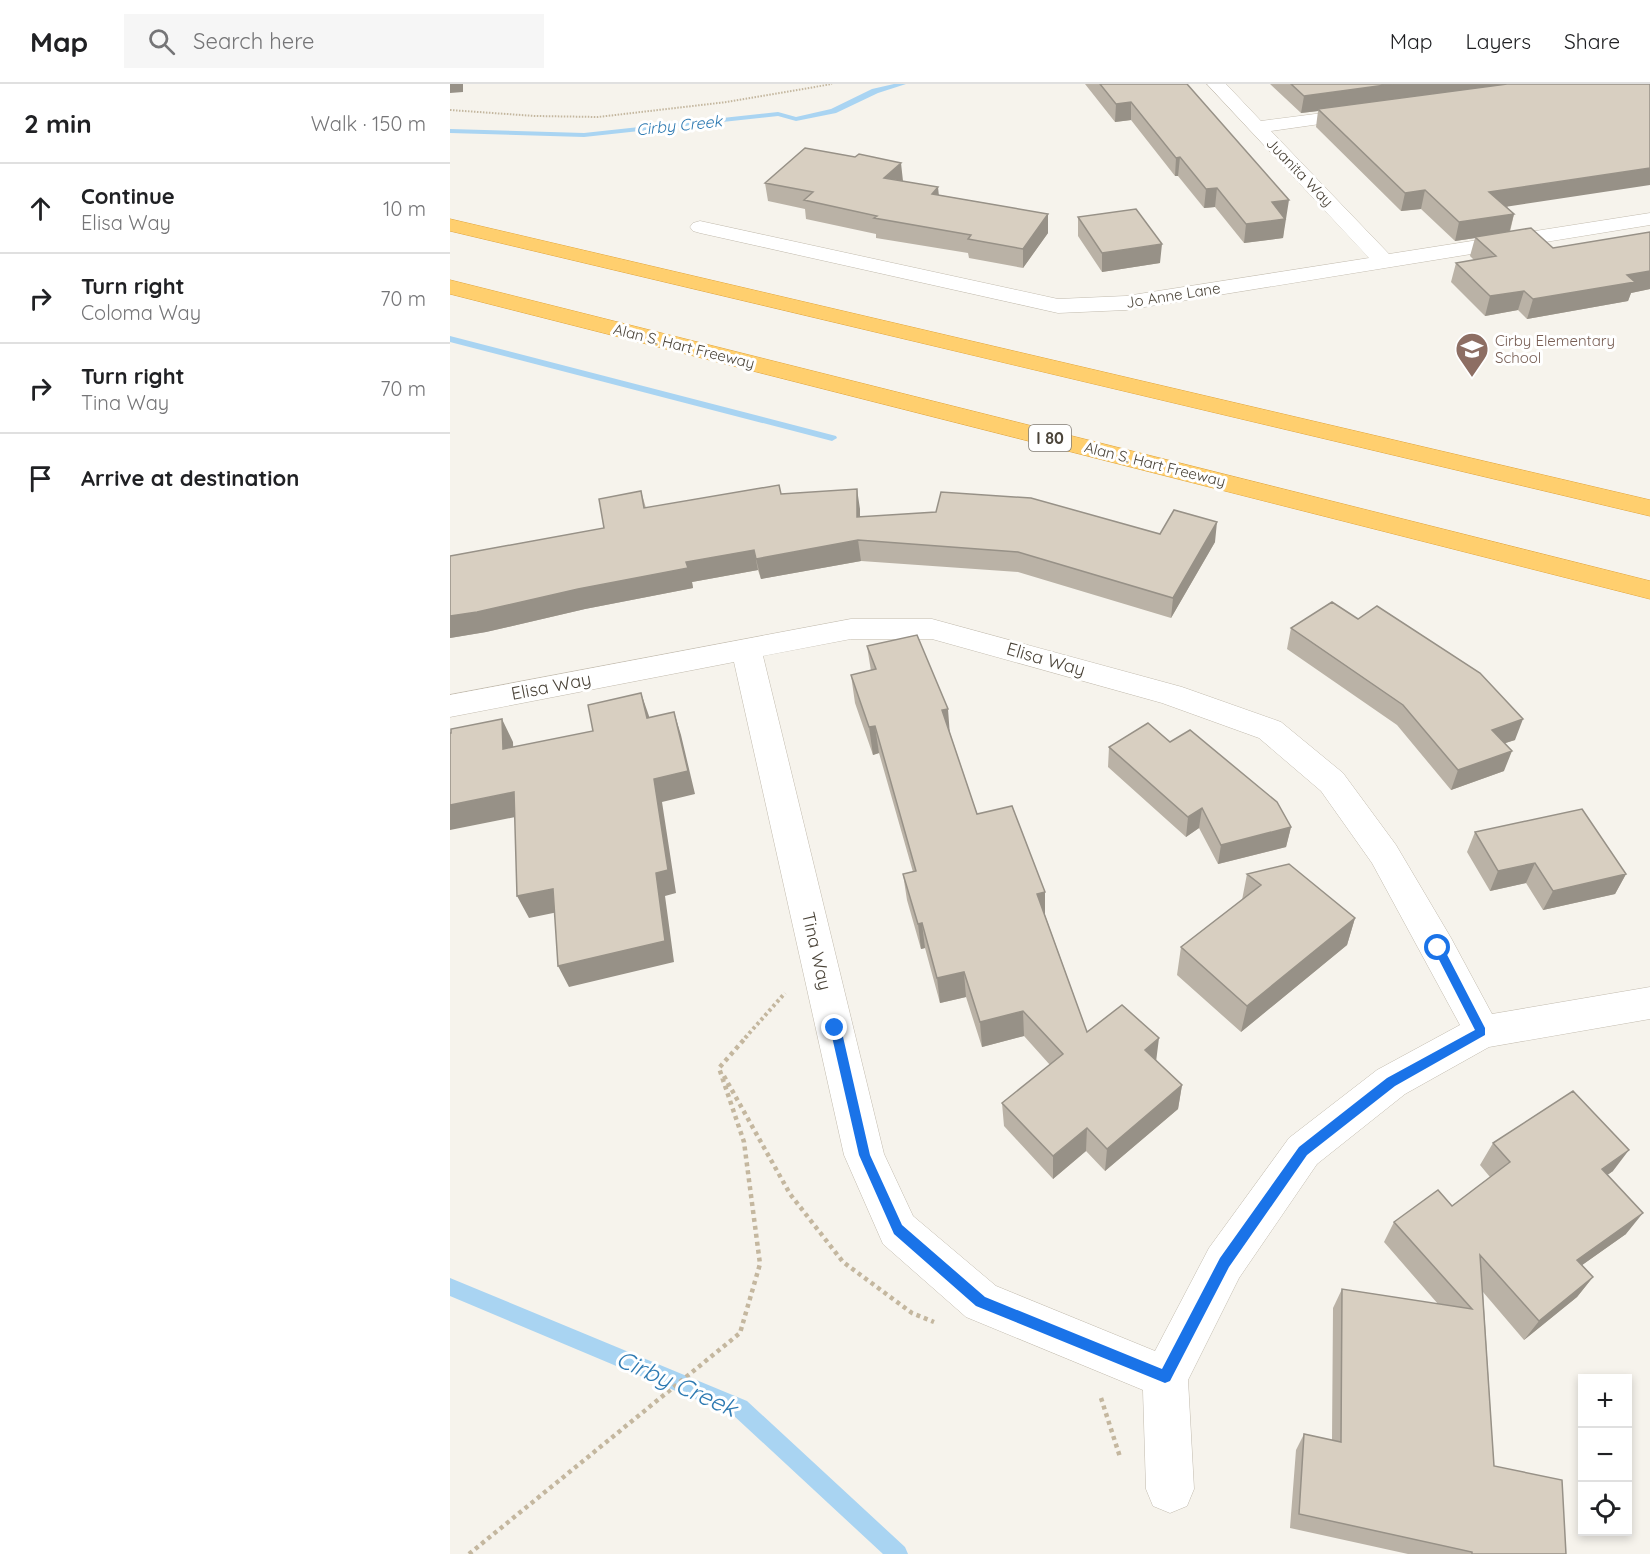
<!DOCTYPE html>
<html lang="en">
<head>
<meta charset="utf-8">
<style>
	:root { --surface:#fff; --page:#f6f6f6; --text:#202124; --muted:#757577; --line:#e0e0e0 }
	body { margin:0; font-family:Quicksand,sans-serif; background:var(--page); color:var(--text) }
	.controls { position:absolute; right:18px; bottom:18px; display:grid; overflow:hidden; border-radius:0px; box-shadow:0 3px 9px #0003 }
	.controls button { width:54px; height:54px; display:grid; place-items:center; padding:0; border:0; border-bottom:2px solid var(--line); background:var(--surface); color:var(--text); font:30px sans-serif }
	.stop { position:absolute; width:18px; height:18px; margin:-14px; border:4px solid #1a73e8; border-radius:50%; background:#fff }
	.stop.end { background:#1a73e8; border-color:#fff; box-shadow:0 2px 6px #0008 }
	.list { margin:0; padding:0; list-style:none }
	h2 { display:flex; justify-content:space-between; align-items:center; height:78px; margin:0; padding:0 24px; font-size:26px }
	h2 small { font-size:20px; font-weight:400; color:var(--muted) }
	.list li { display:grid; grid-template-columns:39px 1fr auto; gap:18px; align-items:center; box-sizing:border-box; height:90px; padding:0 24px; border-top:2px solid var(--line) }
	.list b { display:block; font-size:22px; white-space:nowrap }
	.list p { margin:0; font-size:20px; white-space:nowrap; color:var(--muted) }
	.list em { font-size:20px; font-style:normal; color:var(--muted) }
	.icon { flex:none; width:33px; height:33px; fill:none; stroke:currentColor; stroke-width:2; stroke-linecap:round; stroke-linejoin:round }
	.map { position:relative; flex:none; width:1200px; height:1470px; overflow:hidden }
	header { display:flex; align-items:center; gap:36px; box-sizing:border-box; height:84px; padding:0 30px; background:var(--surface); border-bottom:2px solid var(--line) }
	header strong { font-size:28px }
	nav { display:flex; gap:33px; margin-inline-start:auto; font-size:21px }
	.search { width:420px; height:54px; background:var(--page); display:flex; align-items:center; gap:15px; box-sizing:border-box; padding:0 21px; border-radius:0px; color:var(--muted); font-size:22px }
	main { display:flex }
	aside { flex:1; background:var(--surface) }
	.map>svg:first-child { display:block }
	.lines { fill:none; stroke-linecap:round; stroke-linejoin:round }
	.stream { fill:#a9d4f2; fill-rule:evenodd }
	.minor-casing { stroke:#c2bbae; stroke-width:1 }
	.highway-casing { stroke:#e0a43c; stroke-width:1 }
	.path-far2 { stroke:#c4b79f; stroke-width:2; stroke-dasharray:1.5 1.5; stroke-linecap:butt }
	.path-far1 { stroke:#c4b79f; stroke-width:4; stroke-dasharray:3 3; stroke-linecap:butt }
	.path { stroke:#c4b79f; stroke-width:4.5; stroke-dasharray:4 4; stroke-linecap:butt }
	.minor { fill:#fff; fill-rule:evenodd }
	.highway { fill:#ffcf6e; fill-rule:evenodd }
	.wall { fill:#bab2a6 }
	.shaded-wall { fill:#979187 }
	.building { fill:#d8cfc1; stroke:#979187; stroke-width:1.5 }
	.route { fill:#1a73e8 }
	.labels { text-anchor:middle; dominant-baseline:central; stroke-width:6; stroke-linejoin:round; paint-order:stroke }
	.far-street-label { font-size:15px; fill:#4b4439; stroke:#fff }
	.far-education-label { font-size:15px; fill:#785e54; stroke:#fff; text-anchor:start }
	.far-water-label { font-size:16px; font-style:italic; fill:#2e7ab2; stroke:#fff }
	.shield { fill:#fff; stroke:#817c74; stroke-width:1.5 }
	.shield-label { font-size:16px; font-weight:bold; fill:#4b4439 }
	.street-label { font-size:18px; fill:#4b4439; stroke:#fff }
	.near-water-label { font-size:24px; font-style:italic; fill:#2e7ab2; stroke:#fff }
</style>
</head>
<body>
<header>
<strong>Map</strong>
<div class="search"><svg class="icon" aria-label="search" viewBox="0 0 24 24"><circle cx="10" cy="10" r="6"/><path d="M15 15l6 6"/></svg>Search here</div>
<nav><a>Map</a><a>Layers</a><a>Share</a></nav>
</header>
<main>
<aside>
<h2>2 min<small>Walk · 150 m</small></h2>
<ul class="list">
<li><svg class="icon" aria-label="ahead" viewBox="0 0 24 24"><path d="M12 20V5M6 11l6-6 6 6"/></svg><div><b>Continue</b><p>Elisa Way</p></div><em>10 m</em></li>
<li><svg class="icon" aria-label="right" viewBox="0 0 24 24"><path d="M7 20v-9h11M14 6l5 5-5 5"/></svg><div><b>Turn right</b><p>Coloma Way</p></div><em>70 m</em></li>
<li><svg class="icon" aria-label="right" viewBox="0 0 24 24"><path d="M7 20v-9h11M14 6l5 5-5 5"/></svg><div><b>Turn right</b><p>Tina Way</p></div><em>70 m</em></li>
<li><svg class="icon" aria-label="arrive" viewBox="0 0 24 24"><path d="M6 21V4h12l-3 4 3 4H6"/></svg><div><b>Arrive at destination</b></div></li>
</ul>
</aside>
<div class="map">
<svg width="1200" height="1470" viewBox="0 0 1200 1470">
	<rect width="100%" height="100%" fill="#f6f3ec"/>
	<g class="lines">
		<path class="stream" d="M 444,0 L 456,0 L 428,9 L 386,29 L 346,37 L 328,32 L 134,53 L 0,49 L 0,45 L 134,49 L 328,28 L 346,33 L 381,25 L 422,5 Z
			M 0,252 L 386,352 L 387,354 L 382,357 L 0,258 Z
			M 0,1194 L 297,1317 L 455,1463 L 458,1470 L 433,1470 L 283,1331 L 0,1212 Z"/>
		<defs>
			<path id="minor" d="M 757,0 L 776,0 L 811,37 L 912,24 L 918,25 L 921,29 L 918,33 L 912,34 L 821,47 L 939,170 L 1200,129 L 1200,141 L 676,226 L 608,229 L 250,149 L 243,147 L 240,143 L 243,139 L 250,137 L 608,215 L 676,212 L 919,174 Z
				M 401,535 L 482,535 L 732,603 L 831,638 L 893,689 L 946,761 L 1001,854 L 1042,930 L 1200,903 L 1200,935 L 1039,963 L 955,1010 L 867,1080 L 789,1194 L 738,1296 L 744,1405 L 737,1422 L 720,1429 L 703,1422 L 696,1405 L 693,1306 L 516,1233 L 433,1160 L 394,1071 L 284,578 L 0,633 L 0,611 ZM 401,555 L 482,555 L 712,619 L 809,654 L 871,707 L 922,779 L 1010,941 L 927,986 L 839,1054 L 759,1164 L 705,1267 L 546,1202 L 463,1132 L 434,1070 L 313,572 Z"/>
			<path id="highway" d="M 0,135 L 1200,416 L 1200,432 L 0,147 Z
				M 0,196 L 1200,497 L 1200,515 L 0,210 Z"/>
		</defs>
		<use href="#minor" class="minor-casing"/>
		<use href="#highway" class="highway-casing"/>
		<path class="path-far2" d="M 0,26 L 85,32 L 148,33 L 277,18 L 382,0"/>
		<path class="path-far1" d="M 295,954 L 335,909"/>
		<path class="path" d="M 274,992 L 340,1110 L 393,1178 L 462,1229 L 484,1238
			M 651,1314 L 670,1373
			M 19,1470 L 290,1249 L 310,1180 L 294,1058 L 269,984 L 297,952"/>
		<use href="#minor" class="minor"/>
		<use href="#highway" class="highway"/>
	</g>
	<path class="wall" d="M 635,0 L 737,0 L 836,135 L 835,135 L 833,154 L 794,159 L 765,123 L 754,124 L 728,92 L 725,92 L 681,36 L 665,38 Z
		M 820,0 L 1200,0 L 1057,123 L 1064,130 L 1060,148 L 1103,164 L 1200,148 L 1200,205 L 1181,209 L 1178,217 L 1077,235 L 1068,226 L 1035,232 L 1001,198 L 1006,179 L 1024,176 L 1020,172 L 1025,154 L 1005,157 L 971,125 L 951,127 L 866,43 L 868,27 L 851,29 Z
		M 453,97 L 489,111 L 598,130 L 598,149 L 573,184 L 519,174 L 518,169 L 426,154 L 426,150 L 356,135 L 355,125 L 318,117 L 315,99 Z
		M 628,133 L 710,179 L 652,188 L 628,152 Z
		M 191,407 L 196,424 L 331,410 L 410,425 L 410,433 L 710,450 L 765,458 L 721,534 L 568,488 L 411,477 L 311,495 L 308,486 L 242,498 L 243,504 L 135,525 L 36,548 L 0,554 L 0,472 L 154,444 Z
		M 908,535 L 1065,656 L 1055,659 L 1054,687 L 1001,706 L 947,641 L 837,565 L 841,544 Z
		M 417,562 L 500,649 L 527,730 L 595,808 L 595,831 L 637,948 L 706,976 L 732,1001 L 728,1025 L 655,1087 L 636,1067 L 603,1095 L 554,1042 L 552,1019 L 600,981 L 574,952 L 532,963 L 516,913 L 490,919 L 475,864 L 471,865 L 457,816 L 453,790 L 463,788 L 429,669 L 423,671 L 405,619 L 401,591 L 421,587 Z
		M 720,658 L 841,743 L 836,763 L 768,780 L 749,744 L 736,753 L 658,683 L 659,663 Z
		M 1025,748 L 1176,790 L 1165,810 L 1093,826 L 1076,799 L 1040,807 L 1017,768 Z
		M 797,790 L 905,834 L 897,861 L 791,948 L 727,891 L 731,863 L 792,816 Z
		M 1043,1059 L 1163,1087 L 1157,1091 L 1176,1150 L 1132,1181 L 1143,1193 L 1127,1213 L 1074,1256 L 1033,1208 L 1044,1382 L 1116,1470 L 958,1470 L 840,1444 L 846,1366 L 854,1350 L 882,1356 L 883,1224 L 892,1205 L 988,1220 L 934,1158 L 944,1138 L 1002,1122 L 1040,1093 L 1030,1081 Z"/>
	<path class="shaded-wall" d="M 0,0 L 13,0 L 13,8 L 0,9 Z
		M 943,0 L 1071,0 L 868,25 L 868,27 L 851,29 L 854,12 Z
		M 681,18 L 681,36 L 665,38 L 666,20 Z
		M 730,73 L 728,92 L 725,92 L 726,74 Z
		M 451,79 L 453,97 L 434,94 Z
		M 1200,84 L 1200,101 L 1035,126 L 1039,108 Z
		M 488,103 L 490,122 L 482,110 Z
		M 767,104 L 765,123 L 754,124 L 756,105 Z
		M 975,106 L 971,125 L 951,127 L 955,109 Z
		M 839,116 L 833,154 L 794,159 L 796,140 L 822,118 Z
		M 598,130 L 598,149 L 573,184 L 573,165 Z
		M 1064,130 L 1059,149 L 1005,157 L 1009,138 Z
		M 712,160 L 710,179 L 652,188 L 652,169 Z
		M 1200,187 L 1200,205 L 1181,209 L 1178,217 L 1077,235 L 1083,215 L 1177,191 Z
		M 1074,207 L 1068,226 L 1035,232 L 1040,212 Z
		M 407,405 L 410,425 L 410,453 L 407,433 Z
		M 767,438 L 765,458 L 721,534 L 723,514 Z
		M 408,456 L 411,477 L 311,495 L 306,475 Z
		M 304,466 L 308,486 L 242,498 L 243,504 L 135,525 L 36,548 L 0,554 L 0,532 L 236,478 Z
		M 191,609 L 199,632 L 204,658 L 197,634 Z
		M 498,625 L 500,652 L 492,626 Z
		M 224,628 L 231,651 L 245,710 L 212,718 L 226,809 L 215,812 L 224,878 L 119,903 L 108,882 L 206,789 L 204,695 Z
		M 52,635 L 63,658 L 64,688 L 53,665 Z
		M 1073,635 L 1065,656 L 1034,666 L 1042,646 Z
		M 425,642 L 429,669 L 423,671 L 419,643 Z
		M 1062,667 L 1054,687 L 1001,706 L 1008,686 Z
		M 64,708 L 75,731 L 0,746 L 0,721 Z
		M 752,724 L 749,744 L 736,753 L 738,733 Z
		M 841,743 L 836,763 L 768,780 L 771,761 Z
		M 1085,779 L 1076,799 L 1040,807 L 1048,787 Z
		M 1176,790 L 1165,810 L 1093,826 L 1103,807 Z
		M 103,805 L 113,827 L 79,834 L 67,812 Z
		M 595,808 L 595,834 L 587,810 Z
		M 905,834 L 897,861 L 791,948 L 797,922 Z
		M 472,839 L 475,864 L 471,865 L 468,840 Z
		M 514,888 L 516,913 L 490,919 L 487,894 Z
		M 573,927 L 574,952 L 532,963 L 530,938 Z
		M 709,954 L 706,978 L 695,966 Z
		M 732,1001 L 728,1025 L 655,1087 L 657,1065 Z
		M 637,1044 L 636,1067 L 603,1095 L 603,1072 Z
		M 1179,1066 L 1163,1087 L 1136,1106 L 1152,1085 Z
		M 1193,1129 L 1176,1150 L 1111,1196 L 1127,1176 Z
		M 1143,1193 L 1127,1213 L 1074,1256 L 1089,1237 Z"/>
	<path class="building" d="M 650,0 L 737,0 L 839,116 L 822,118 L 835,135 L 796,140 L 767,104 L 756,105 L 730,73 L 726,74 L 681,18 L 666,20 Z
		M 841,0 L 943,0 L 854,12 Z
		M 1057,0 L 1200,0 L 1200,84 L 1039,108 L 1064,130 L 1009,138 L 975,106 L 955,109 L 868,25 Z
		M 355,64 L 405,73 L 409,70 L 451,79 L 434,94 L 488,103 L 482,110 L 598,130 L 573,165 L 518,155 L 521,151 L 424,134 L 427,132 L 354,116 L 363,108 L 315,99 Z
		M 686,125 L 712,160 L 652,169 L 628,133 Z
		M 1081,144 L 1103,164 L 1200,148 L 1200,187 L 1177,191 L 1185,198 L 1083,215 L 1074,207 L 1040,212 L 1006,179 L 1046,172 L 1025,153 Z
		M 329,401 L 331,410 L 407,405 L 407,433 L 486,428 L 491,408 L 581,414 L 710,450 L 724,426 L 767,438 L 723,514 L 568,468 L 408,456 L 306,475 L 304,466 L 236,478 L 238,484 L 128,505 L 27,528 L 0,532 L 0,472 L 154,444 L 149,415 L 191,407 L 194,424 Z
		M 882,518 L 908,535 L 927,522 L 1030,589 L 1073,635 L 1042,646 L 1062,667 L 1008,686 L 953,621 L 841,544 Z
		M 467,551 L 498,625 L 492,626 L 527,730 L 562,722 L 595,808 L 587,810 L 637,948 L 672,921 L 709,954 L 695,966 L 732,1001 L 657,1065 L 637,1044 L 603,1072 L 552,1019 L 613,970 L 573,927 L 530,938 L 514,888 L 487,894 L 472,839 L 468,840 L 453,790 L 466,787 L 425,642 L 419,643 L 401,591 L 426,585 L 417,562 Z
		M 191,609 L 197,634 L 224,628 L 238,687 L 204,695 L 218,786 L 206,789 L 215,857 L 108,882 L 103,805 L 67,812 L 64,708 L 0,721 L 0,649 L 1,649 L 1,645 L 52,635 L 53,665 L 143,647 L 138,621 Z
		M 698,639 L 720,658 L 740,646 L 827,718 L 841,743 L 771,761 L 752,724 L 738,733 L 659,663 Z
		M 1132,725 L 1176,790 L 1103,807 L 1085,779 L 1048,787 L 1025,748 Z
		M 839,780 L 905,834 L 797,922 L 731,863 L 811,801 L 797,790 Z
		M 1123,1007 L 1179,1066 L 1152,1085 L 1193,1129 L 1127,1176 L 1143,1193 L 1089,1237 L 1030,1171 L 1044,1382 L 1112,1396 L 1116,1470 L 1022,1470 L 1022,1468 L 849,1430 L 854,1350 L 891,1358 L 892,1205 L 1022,1225 L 944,1138 L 988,1106 L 1002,1122 L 1060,1078 L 1043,1059 Z"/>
	<path class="route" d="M 988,860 L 992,861 L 1035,944 L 1035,951 L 945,1002 L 857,1071 L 779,1183 L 720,1297 L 715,1299 L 526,1222 L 444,1150 L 409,1071 L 380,944 L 385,939 L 391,944 L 420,1071 L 452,1141 L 535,1213 L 712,1285 L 770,1174 L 849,1063 L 937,994 L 1025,946 L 983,864 Z"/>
	<defs>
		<symbol id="school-pin" viewBox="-11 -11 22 30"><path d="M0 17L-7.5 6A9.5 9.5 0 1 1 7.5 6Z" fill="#8d6e63" stroke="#fff"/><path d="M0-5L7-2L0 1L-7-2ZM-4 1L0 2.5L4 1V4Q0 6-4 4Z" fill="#fff"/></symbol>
	</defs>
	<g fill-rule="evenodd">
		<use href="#school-pin" x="1003" y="246" width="38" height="52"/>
	</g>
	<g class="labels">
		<g class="far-street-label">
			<text transform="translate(850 88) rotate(46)">Juanita Way</text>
			<text transform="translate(723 211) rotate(-9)">Jo Anne Lane</text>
			<text transform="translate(234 262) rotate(14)">Alan S. Hart Freeway</text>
			<text transform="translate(705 380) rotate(14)">Alan S. Hart Freeway</text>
		</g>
		<g class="far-education-label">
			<text x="1045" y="256">Cirby Elementary<tspan x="1045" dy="17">School</tspan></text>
		</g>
		<g class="far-water-label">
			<text transform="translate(229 41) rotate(-6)">Cirby Creek</text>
		</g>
		<rect class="shield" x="579" y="341" width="42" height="26" rx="4.5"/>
		<g class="shield-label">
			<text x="600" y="354">I 80</text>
		</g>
		<g class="street-label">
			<text transform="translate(596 575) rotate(16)">Elisa Way</text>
			<text transform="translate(101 602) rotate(-11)">Elisa Way</text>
			<text transform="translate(367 867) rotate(77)">Tina Way</text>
		</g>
		<g class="near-water-label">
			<text transform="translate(227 1299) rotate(24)">Cirby Creek</text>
		</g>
	</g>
</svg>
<div class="controls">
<button>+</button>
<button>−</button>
<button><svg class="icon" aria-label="locate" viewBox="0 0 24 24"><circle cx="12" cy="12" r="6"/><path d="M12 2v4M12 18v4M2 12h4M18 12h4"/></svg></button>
</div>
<div class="stop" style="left:988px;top:864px"></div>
<div class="stop end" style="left:385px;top:944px"></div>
</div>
</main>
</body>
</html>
